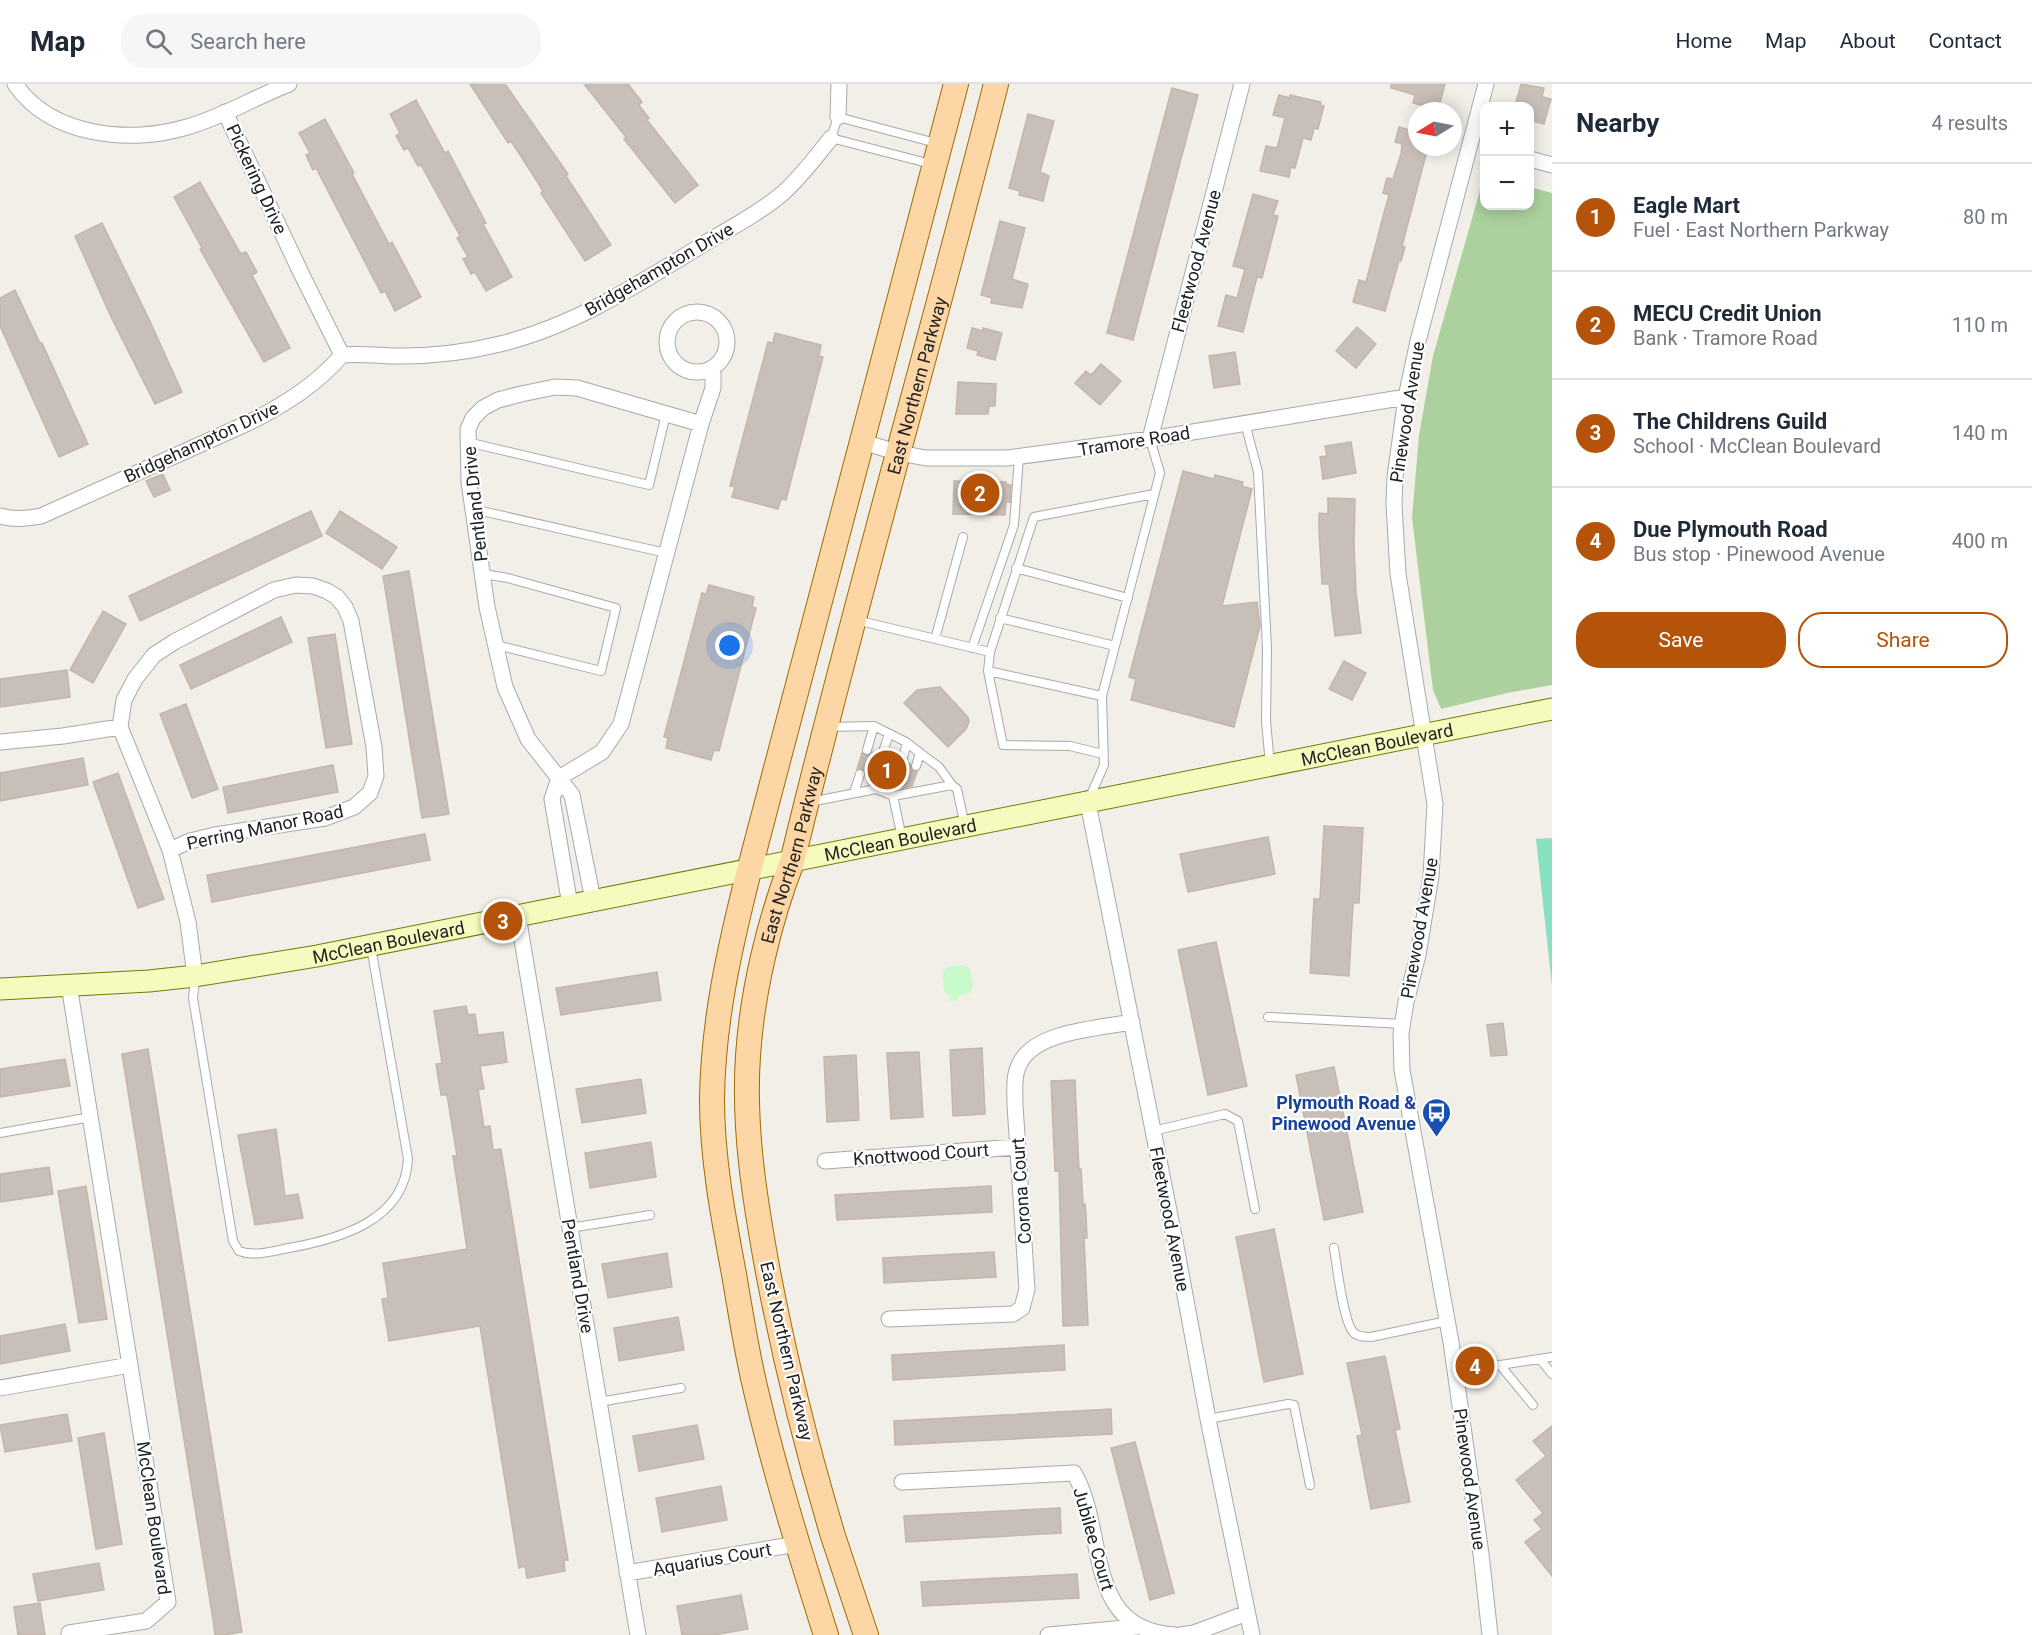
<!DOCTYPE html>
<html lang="en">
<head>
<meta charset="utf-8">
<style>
	:root { --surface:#fff; --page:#f6f6f7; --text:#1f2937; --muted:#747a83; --line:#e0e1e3; --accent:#b45309 }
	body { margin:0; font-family:Roboto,sans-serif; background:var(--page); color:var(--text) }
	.controls { position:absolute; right:18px; top:18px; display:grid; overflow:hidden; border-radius:12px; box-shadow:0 3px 15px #0003 }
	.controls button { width:54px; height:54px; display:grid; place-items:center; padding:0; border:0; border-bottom:2px solid var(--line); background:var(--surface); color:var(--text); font:30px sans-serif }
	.compass { position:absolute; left:1408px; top:18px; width:54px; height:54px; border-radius:50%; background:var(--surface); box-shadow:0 3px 15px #0003; rotate:260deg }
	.you { position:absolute; left:730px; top:562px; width:21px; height:21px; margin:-15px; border:4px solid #fff; border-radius:50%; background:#1a73e8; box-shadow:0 0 0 9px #1a73e833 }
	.badge { display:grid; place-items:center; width:39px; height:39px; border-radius:50%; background:var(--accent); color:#fff; font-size:20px; font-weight:700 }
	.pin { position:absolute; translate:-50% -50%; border:3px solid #fff; box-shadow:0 2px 6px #0006 }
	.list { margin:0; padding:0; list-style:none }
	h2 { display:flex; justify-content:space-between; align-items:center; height:78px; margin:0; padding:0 24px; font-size:26px }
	h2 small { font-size:20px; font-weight:400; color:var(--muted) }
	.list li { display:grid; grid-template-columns:39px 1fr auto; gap:18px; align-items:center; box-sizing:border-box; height:108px; padding:0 24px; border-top:2px solid var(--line) }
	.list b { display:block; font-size:22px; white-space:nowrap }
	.list p { margin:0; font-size:20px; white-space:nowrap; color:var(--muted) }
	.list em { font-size:20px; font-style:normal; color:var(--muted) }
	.actions { display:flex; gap:12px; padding:18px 24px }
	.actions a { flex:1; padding:14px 0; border:2px solid var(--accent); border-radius:24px; text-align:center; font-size:21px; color:var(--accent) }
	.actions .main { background:var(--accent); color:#fff }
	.icon { flex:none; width:33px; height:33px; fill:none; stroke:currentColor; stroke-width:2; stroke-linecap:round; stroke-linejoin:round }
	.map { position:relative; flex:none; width:1552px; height:1551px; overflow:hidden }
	header { display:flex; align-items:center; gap:36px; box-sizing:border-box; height:84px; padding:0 30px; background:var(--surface); border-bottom:2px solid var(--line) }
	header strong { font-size:28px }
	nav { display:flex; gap:33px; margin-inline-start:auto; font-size:21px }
	.search { width:420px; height:54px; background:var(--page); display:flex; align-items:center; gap:15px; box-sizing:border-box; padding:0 21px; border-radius:24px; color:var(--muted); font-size:22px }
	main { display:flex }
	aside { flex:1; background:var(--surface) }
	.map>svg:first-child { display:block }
	.forest { fill:#add19e }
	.park { fill:#c8facc }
	.pitch { fill:#88e0be }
	.building { fill:#c7bfb8; stroke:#c4b6ab; stroke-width:1.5 }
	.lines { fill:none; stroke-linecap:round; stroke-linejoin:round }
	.lane-casing { stroke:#a9a9a9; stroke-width:10 }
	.street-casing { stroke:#a9a9a9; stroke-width:17 }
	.secondary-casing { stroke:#707d05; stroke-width:23 }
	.primary-casing { stroke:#a06b00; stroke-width:26 }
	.lane { stroke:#fff; stroke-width:8 }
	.street { stroke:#fff; stroke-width:15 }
	.secondary { stroke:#f7fabf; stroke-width:21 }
	.primary { stroke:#fcd6a4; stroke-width:24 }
	.labels { text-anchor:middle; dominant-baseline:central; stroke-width:4.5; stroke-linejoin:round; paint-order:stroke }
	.street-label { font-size:18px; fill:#222; stroke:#fff }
	.transit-label { font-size:18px; font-weight:bold; fill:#164399; stroke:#fff; text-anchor:end }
</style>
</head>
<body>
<header>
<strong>Map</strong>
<div class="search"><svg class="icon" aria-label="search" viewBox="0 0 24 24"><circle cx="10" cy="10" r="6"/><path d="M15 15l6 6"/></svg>Search here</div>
<nav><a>Home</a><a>Map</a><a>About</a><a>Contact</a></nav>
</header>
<main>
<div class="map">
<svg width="1552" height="1551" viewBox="0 0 1552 1551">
	<rect width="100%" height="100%" fill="#f2efe9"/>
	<path class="forest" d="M 1484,92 L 1484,122 L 1530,122 L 1530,103 L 1552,109 L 1552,601 L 1507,609 L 1441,625 L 1433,606 L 1412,434 L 1419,351 L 1433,272 Z"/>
	<path class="park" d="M 961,881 L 970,884 L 973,902 L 970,909 L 959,911 L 959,916 L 950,918 L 950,913 L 944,906 L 942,891 L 947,883 Z"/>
	<path class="pitch" d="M 1552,754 L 1552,902 L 1536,755 Z"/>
	<path class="building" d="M 470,0 L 505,0 L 568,90 L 566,92 L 611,161 L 585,177 L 541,109 L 543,107 L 533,91 L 511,57 L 508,59 Z
		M 584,0 L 628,0 L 642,18 L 639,21 L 649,34 L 647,36 L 698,101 L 675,119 L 624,55 L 626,53 Z
		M 1391,0 L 1445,0 L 1438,26 L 1413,19 L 1415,11 L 1391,4 Z
		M 1521,0 L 1544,4 L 1542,13 L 1551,15 L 1544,40 L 1530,36 L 1530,22 L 1515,22 Z
		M 1172,4 L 1198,11 L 1133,256 L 1107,249 Z
		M 1279,11 L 1290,14 L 1290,11 L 1321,18 L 1320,21 L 1324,22 L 1318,45 L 1314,44 L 1311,56 L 1303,54 L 1295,84 L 1291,83 L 1289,93 L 1260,87 L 1266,62 L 1277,64 L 1285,34 L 1273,31 Z
		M 416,16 L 445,69 L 448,67 L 486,139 L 483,140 L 512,193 L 486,207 L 475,188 L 471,190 L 463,175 L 468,173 L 457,154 L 460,152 L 421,81 L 418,82 L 408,64 L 404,66 L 396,52 L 400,49 L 390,30 Z
		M 1028,30 L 1054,37 L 1040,88 L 1049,92 L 1043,117 L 1019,111 L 1020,107 L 1009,104 Z
		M 325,35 L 354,89 L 352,90 L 389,160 L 392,158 L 421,213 L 395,227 L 385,207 L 381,209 L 316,84 L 313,86 L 306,71 L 310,69 L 299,49 Z
		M 1399,43 L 1417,48 L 1417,63 L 1428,63 L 1402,162 L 1405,163 L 1401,177 L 1399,177 L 1385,227 L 1353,218 L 1359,196 L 1366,198 L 1381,140 L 1389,111 L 1383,109 L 1387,94 L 1393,95 L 1401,70 L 1402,60 L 1395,58 Z
		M 200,98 L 241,170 L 246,168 L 257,188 L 252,191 L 290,264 L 264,278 L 200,165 L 202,164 L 174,113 Z
		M 1253,110 L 1278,117 L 1273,131 L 1278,132 L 1262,194 L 1257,193 L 1243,248 L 1218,242 L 1226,211 L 1237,214 L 1245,185 L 1233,182 Z
		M 1000,137 L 1025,144 L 1012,195 L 1028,200 L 1022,224 L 991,219 L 992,214 L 981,211 Z
		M 102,139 L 148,233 L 182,308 L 155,320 L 111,233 L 75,152 Z
		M 15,206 L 40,259 L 42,259 L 88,360 L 59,373 L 0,242 L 0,214 Z
		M 1357,243 L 1376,260 L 1356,284 L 1336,267 Z
		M 972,244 L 983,247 L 983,244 L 1002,249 L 995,276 L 977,271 L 978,267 L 967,264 Z
		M 775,249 L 821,261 L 819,272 L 823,273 L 786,416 L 781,415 L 778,425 L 732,413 L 735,403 L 730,402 L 768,258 L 773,259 Z
		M 1235,268 L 1240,300 L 1214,304 L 1209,272 Z
		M 1101,280 L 1121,297 L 1100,321 L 1075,299 L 1086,287 L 1091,291 Z
		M 958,298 L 996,300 L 995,322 L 989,322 L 988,330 L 956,330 Z
		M 1351,358 L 1356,389 L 1323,395 L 1320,373 L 1327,372 L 1325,362 Z
		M 1183,387 L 1214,395 L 1215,391 L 1243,398 L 1242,402 L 1252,405 L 1222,522 L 1257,518 L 1260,542 L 1234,643 L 1131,616 L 1136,595 L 1129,593 Z
		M 163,390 L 170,406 L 154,413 L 146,397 Z
		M 954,397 L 1006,398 L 1006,400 L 1011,401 L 1010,418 L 1006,418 L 1005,431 L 953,430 Z
		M 1328,414 L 1355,415 L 1354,460 L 1356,508 L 1361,549 L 1335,552 L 1329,500 L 1322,500 L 1319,446 L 1319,429 L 1328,430 Z
		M 311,427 L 322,452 L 140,537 L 129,512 Z
		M 340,427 L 397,463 L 382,485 L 326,449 Z
		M 409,487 L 449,730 L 422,734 L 383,492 Z
		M 709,501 L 754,513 L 752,523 L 756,524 L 719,667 L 714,666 L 711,676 L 666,664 L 668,654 L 664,653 L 702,509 L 706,510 Z
		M 103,527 L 126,540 L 93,599 L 70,586 Z
		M 281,533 L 292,558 L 191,605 L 180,581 Z
		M 335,550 L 352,660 L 326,664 L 308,554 Z
		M 1344,577 L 1366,589 L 1352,616 L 1329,605 Z
		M 67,586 L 70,613 L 0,623 L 0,595 Z
		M 940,603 L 968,633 L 969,638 L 966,645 L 948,663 L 904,619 L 917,606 Z
		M 186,620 L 218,705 L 192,714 L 160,630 Z
		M 873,668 L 876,669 L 877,674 L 881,677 L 885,676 L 888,673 L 896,675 L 896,679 L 900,683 L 904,683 L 908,679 L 910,680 L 911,686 L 917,688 L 912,702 L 903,704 L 866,692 L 864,686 L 857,685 L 862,669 L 868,672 Z
		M 83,674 L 88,701 L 0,717 L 0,689 Z
		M 333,681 L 338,708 L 228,729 L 223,703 Z
		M 118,689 L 164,815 L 138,824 L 93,698 Z
		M 1324,742 L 1363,744 L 1359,819 L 1353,819 L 1349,892 L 1310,889 L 1314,815 L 1320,815 Z
		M 425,750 L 430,776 L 212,818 L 207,791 Z
		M 1268,753 L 1275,790 L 1188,808 L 1180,770 Z
		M 1216,858 L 1247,1002 L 1208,1011 L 1178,866 Z
		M 657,888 L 661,916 L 561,931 L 556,904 Z
		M 466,922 L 468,931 L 475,930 L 478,951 L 503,948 L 507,978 L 480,982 L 484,1005 L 478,1005 L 484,1043 L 490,1042 L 493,1066 L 501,1065 L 568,1476 L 564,1476 L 565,1487 L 527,1494 L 525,1482 L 519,1484 L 480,1242 L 389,1257 L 382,1215 L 388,1214 L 383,1179 L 467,1165 L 453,1072 L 457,1072 L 447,1011 L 441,1011 L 436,980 L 442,979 L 434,927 Z
		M 1503,939 L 1507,971 L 1491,972 L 1487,941 Z
		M 982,964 L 985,1030 L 953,1032 L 950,966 Z
		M 148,965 L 242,1548 L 224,1551 L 215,1551 L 213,1536 L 122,970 Z
		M 919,968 L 923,1033 L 891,1035 L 887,969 Z
		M 856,971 L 859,1036 L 827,1038 L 824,973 Z
		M 65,975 L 70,1002 L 0,1013 L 0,985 Z
		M 1334,983 L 1363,1128 L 1324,1136 L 1296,991 Z
		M 641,995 L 646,1029 L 582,1039 L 576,1005 Z
		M 1075,996 L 1079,1086 L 1081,1085 L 1083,1120 L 1085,1120 L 1086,1130 L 1087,1154 L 1084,1154 L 1088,1241 L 1063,1242 L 1059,1087 L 1055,1087 L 1051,997 Z
		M 276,1045 L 285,1112 L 298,1110 L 303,1134 L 255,1141 L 238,1051 Z
		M 651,1058 L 656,1093 L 590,1104 L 585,1069 Z
		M 49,1083 L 53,1110 L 0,1118 L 0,1090 Z
		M 86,1102 L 107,1235 L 79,1239 L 58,1107 Z
		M 991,1102 L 992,1128 L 837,1136 L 835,1111 Z
		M 1274,1145 L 1303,1290 L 1264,1298 L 1236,1153 Z
		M 994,1168 L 996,1193 L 884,1199 L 883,1174 Z
		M 667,1169 L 672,1203 L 608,1214 L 602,1180 Z
		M 678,1233 L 684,1266 L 619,1277 L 614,1244 Z
		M 65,1240 L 70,1267 L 0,1280 L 0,1252 Z
		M 1064,1261 L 1065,1286 L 893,1296 L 892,1271 Z
		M 1385,1272 L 1400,1345 L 1395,1346 L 1410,1418 L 1371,1425 L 1357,1352 L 1362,1351 L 1347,1279 Z
		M 1111,1325 L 1112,1350 L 895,1361 L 894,1337 Z
		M 67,1330 L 72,1357 L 5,1368 L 0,1341 Z
		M 697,1341 L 704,1375 L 639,1387 L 633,1352 Z
		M 1552,1342 L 1552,1492 L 1525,1458 L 1542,1445 L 1534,1436 L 1543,1429 L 1516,1396 L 1546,1372 L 1533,1357 Z
		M 104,1349 L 122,1460 L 96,1465 L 78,1354 Z
		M 1135,1358 L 1174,1509 L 1150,1516 L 1111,1364 Z
		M 721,1402 L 727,1436 L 662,1448 L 656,1414 Z
		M 1060,1424 L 1061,1449 L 906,1458 L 904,1432 Z
		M 99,1479 L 104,1506 L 38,1517 L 33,1490 Z
		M 1077,1490 L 1079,1514 L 923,1522 L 921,1498 Z
		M 741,1511 L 748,1545 L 714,1551 L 682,1551 L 677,1522 Z
		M 40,1519 L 45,1551 L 18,1551 L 14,1523 Z"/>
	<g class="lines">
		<defs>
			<path id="lane" d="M 931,80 L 831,54 L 838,33 L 936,59
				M 1245,339 L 1258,388 L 1267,564 L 1266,637 L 1270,681
				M 467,358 L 649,401 L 666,330
				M 473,425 L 666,469
				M 1016,484 L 1128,514
				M 483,490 L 508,494 L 616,524 L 601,587 L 496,561
				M 1000,534 L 1115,562
				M 856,536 L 990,568 L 988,587 L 1102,612 L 1104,681 L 1089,715
				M 935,555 L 963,453
				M 972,564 L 1014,441 L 1019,373
				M 990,568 L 1034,433 L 1154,410
				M 988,587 L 1003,661 L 1070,662 L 1103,670
				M 1102,612 L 1160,389 L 1150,355
				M 830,643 L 874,642 L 906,658 L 920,669 L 939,683 L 952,701
				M 867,666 L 874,642
				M 882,671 L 889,650
				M 902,677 L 907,659
				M 916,682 L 920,669
				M 854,709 L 860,690
				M 893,712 L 952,701 L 957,705 L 965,742
				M 810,718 L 876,705 L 891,711 L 893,712 L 902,754
				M 195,894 L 193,914 L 233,1157 L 239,1167 C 255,1173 272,1167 289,1164 C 339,1155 405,1137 408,1075 L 371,863
				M 1268,933 L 1403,940
				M 1153,1047 L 1225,1030 L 1238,1037 L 1255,1125
				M 0,1049 L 91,1033
				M 570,1144 L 650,1131
				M 1334,1164 C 1337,1182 1343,1236 1353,1248 C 1358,1253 1365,1253 1371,1253 L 1447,1237
				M 1540,1275 L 1552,1290
				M 1500,1281 L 1533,1321
				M 1455,1288 L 1552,1273
				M 599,1318 L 681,1304
				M 1208,1335 L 1288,1320 L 1294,1321 L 1310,1401"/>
			<path id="street" d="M 15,0 C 51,53 131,60 187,43 C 223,33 255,13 289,0
				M 1486,0 L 1418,257 L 1406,313 L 1395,393 L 1394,420 L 1398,490 L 1435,720 L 1431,792 L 1418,871 L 1406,918 L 1401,949 L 1402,986 L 1451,1258 L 1481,1470 L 1490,1551
				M 225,28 L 301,189 L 342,271
				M 838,33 L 839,0
				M 1530,75 L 1552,81
				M667 258a30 30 0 1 1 60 0a30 30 0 1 1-60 0Z
				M 1150,355 L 1242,0
				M 863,358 L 899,369 L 926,374 L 1007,374 L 1150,355 L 1406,313
				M 0,432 C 14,436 27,435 41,432 L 248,339 C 284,321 316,301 342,271 C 362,269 381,272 401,272 C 434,272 468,268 500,260 C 575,242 642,198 707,158 C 732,143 761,128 783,109 C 801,93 816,73 831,54
				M 0,658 L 63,652 L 120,643
				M 1088,719 L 1175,1157 L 1208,1335 L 1252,1551
				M 170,766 L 190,757 L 215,751 L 325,734 L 354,723 L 370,709 L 376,692 L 374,663 L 351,537 L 345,523 L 337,513 L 327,507 L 313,502 L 296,501 L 274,506 L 174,558 L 154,571 L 135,595 L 124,616 L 120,643 L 170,766 L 188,838 L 195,892
				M 593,816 L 572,711 L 528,655 L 505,603 L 487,523 L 469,398 L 468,345 L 473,334 L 483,324 L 498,316 L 521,310 L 555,303 L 577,304 L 701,340
				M 570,821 L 552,715 L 559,694 L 602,668 L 621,640 L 701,340 L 713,304 L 713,284
				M 518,832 L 638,1551
				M 825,1077 L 1017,1063
				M 889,1235 L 1013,1230 L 1022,1224 L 1027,1205 L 1015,1021 C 1015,1008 1013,991 1020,979 C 1036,947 1100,944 1132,938
				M 0,1304 L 130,1281
				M 902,1398 L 1074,1389 C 1108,1447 1082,1547 1176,1551
				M 627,1489 L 797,1460
				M 69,1549 L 146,1537 L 168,1518 L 69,901
				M 1048,1551 L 1137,1543
				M 1181,1551 L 1194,1549 L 1247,1529"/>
			<g id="secondary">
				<path id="s1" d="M 0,905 L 149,897 L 195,892 L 317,872 L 1552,625"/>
			</g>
			<g id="primary">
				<path d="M 826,1551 C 801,1472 776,1392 757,1311 C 747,1271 741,1231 734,1190 C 723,1132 712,1074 712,1015 C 713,937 730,862 749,787 L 956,0"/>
				<path id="s2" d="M 866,1551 C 855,1518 844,1485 833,1452 C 807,1365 785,1277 768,1188 C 755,1117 743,1044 748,972 C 752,909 769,837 792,778 C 855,517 930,260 996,0"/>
			</g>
		</defs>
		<use href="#lane" class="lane-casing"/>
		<use href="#street" class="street-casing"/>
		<use href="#secondary" class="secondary-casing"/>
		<use href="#primary" class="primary-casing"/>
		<use href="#lane" class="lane"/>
		<use href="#street" class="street"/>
		<use href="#secondary" class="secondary"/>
		<use href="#primary" class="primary"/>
	</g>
	<defs>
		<symbol id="bus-pin" viewBox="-11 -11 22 30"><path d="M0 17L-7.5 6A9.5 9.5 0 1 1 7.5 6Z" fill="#1a4fb4" stroke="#fff"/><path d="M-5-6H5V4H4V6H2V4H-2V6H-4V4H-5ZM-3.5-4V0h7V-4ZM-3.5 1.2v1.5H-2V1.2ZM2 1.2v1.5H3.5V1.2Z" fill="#fff"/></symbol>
	</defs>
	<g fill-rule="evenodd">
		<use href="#bus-pin" x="1420" y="1012" width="33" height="45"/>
	</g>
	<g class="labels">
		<g class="street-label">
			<text transform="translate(257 95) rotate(65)">Pickering Drive</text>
			<text transform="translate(1196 177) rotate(-75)">Fleetwood Avenue</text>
			<text transform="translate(659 185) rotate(-30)">Bridgehampton Drive</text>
			<text stroke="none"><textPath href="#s2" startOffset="1286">East Northern Parkway</textPath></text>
			<text transform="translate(1407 328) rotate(-81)">Pinewood Avenue</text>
			<text transform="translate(1134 357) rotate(-9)">Tramore Road</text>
			<text transform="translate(201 358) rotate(-25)">Bridgehampton Drive</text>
			<text transform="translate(475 420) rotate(-96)">Pentland Drive</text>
			<text stroke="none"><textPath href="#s1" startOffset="1400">McClean Boulevard</textPath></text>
			<text transform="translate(265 743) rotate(-12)">Perring Manor Road</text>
			<text stroke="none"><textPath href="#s1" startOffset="914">McClean Boulevard</textPath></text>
			<text stroke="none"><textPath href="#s2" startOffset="800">East Northern Parkway</textPath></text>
			<text transform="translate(1419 844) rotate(-80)">Pinewood Avenue</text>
			<text stroke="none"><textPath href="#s1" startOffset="392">McClean Boulevard</textPath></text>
			<text transform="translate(921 1070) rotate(-4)">Knottwood Court</text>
			<text transform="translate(1021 1107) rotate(-94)">Corona Court</text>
			<text transform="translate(1170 1135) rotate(79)">Fleetwood Avenue</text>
			<text transform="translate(578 1192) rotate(80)">Pentland Drive</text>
			<text transform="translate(787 1267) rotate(77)">East Northern Parkway</text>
			<text transform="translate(1470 1395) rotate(82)">Pinewood Avenue</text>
			<text transform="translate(154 1434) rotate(82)">McClean Boulevard</text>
			<text transform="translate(1094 1455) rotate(74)">Jubilee Court</text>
			<text transform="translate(712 1475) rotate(-10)">Aquarius Court</text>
		</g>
		<g class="transit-label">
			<text x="1416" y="1018">Plymouth Road &amp;<tspan x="1416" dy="21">Pinewood Avenue</tspan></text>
		</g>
	</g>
</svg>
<div class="controls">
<button>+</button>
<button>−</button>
</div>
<svg class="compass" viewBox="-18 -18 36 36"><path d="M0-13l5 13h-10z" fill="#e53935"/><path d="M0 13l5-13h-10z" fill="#747a83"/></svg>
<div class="you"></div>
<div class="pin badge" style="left:887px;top:686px">1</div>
<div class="pin badge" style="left:980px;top:409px">2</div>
<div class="pin badge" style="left:503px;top:837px">3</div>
<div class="pin badge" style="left:1475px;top:1282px">4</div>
</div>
<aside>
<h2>Nearby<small>4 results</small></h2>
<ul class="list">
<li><span class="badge">1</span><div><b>Eagle Mart</b><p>Fuel · East Northern Parkway</p></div><em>80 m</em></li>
<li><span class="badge">2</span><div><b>MECU Credit Union</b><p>Bank · Tramore Road</p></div><em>110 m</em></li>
<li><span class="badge">3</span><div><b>The Childrens Guild</b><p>School · McClean Boulevard</p></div><em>140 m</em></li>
<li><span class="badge">4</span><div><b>Due Plymouth Road</b><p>Bus stop · Pinewood Avenue</p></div><em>400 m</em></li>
</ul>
<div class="actions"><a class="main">Save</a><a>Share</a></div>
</aside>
</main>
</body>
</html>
